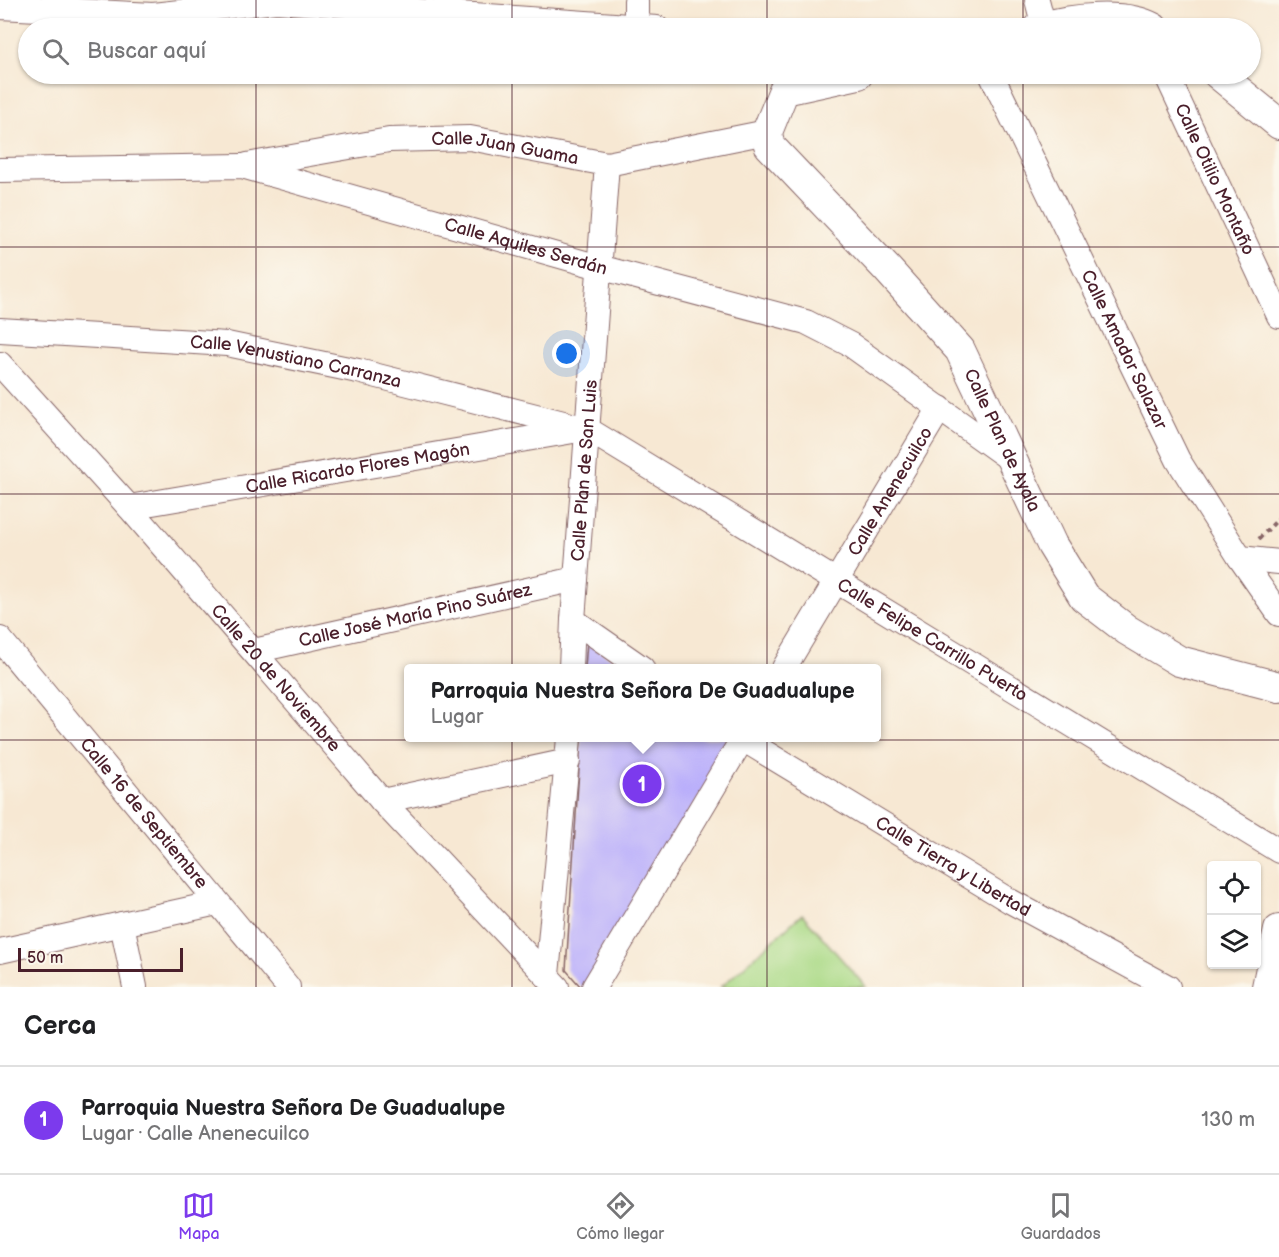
<!DOCTYPE html>
<html lang="es">
<head>
<meta charset="utf-8">
<style>
	:root { --surface:#fff; --page:#f2f2f2; --text:#202124; --muted:#757577; --line:#e0e0e0; --accent:#7c3aed }
	body { margin:0; font-family:"Balsamiq Sans",sans-serif; background:var(--page); color:var(--text) }
	.controls { position:absolute; right:18px; bottom:18px; display:grid; overflow:hidden; border-radius:6px; box-shadow:0 2px 4px #0004 }
	.controls button { width:54px; height:54px; display:grid; place-items:center; padding:0; border:0; border-bottom:2px solid var(--line); background:var(--surface); color:var(--text); font:30px sans-serif }
	.scale { position:absolute; left:18px; bottom:15px; width:165px; box-sizing:border-box; padding-left:6px; border:3px solid #4a1f2b; border-top:0; font-size:16px; line-height:21px; white-space:nowrap; color:#4a1f2b; -webkit-text-stroke:4px #fbf7ec; paint-order:stroke }
	.you { position:absolute; left:567px; top:354px; width:21px; height:21px; margin:-15px; border:4px solid #fff; border-radius:50%; background:#1a73e8; box-shadow:0 0 0 9px #1a73e833 }
	.badge { display:grid; place-items:center; width:39px; height:39px; border-radius:50%; background:var(--accent); color:#fff; font-size:20px; font-weight:700 }
	.pin { position:absolute; translate:-50% -50%; border:3px solid #fff; box-shadow:0 2px 6px #0006 }
	.popup { position:absolute; left:404px; top:664px; width:477px; height:78px; box-sizing:border-box; display:grid; place-content:center; border-radius:6px; background:var(--surface); filter:drop-shadow(0 2px 4px #0005); font-size:20px; white-space:nowrap; color:var(--muted) }
	.popup b { font-size:22px; color:var(--text) }
	.popup::after { content:''; position:absolute; left:50%; top:100%; margin-left:-12px; border:12px solid transparent; border-top-color:var(--surface) }
	.list { margin:0; padding:0; list-style:none }
	h2 { display:flex; justify-content:space-between; align-items:center; height:78px; margin:0; padding:0 24px; font-size:26px }
	h2 small { font-size:20px; font-weight:400; color:var(--muted) }
	.list li { display:grid; grid-template-columns:39px 1fr auto; gap:18px; align-items:center; box-sizing:border-box; height:108px; padding:0 24px; border-top:2px solid var(--line) }
	.list b { display:block; font-size:22px; white-space:nowrap }
	.list p { margin:0; font-size:20px; white-space:nowrap; color:var(--muted) }
	.list em { font-size:20px; font-style:normal; color:var(--muted) }
	.icon { flex:none; width:33px; height:33px; fill:none; stroke:currentColor; stroke-width:2; stroke-linecap:round; stroke-linejoin:round }
	.map { position:relative; flex:none; width:1279px; height:987px; overflow:hidden }
	.search { position:absolute; background:var(--surface); box-shadow:0 2px 4px #0004; left:18px; right:18px; top:18px; height:66px; display:flex; align-items:center; gap:15px; box-sizing:border-box; padding:0 21px; border-radius:33px; color:var(--muted); font-size:22px }
	.sheet { height:186px; background:var(--surface) }
	nav { display:flex; justify-content:space-around; align-items:center; box-sizing:border-box; height:84px; border-top:2px solid var(--line); background:var(--surface); font-size:16px; color:var(--muted) }
	nav a { display:grid; justify-items:center; gap:3px }
	nav .on { color:var(--accent) }
	.map>svg:first-child { display:block }
	.green { fill:#abda87; stroke:#7a7c59; stroke-width:1.5 }
	.building { fill:#b9aefb }
	.lines { fill:none; stroke-linecap:round; stroke-linejoin:round }
	.minor-casing { stroke:#876566; stroke-width:26 }
	.tertiary-casing { stroke:#876566; stroke-width:32 }
	.path { stroke:#876566; stroke-width:4; stroke-dasharray:4.5 4.5; stroke-linecap:butt }
	.minor { stroke:#fff; stroke-width:24 }
	.tertiary { stroke:#fff; stroke-width:30 }
	.grid { fill:none; stroke:#4a1f2b; stroke-width:1.5; stroke-opacity:0.55 }
	.labels { text-anchor:middle; dominant-baseline:central; stroke-width:6; stroke-linejoin:round; paint-order:stroke }
	.street-label { font-size:18px; fill:#4a1f2b; stroke:#fbf7ec }
</style>
</head>
<body>
<div class="map">
<svg width="1279" height="987" viewBox="0 0 1279 987">
	<rect width="100%" height="100%" fill="#fbf7ec"/>
	<filter id="ink" filterUnits="userSpaceOnUse"><feTurbulence type="fractalNoise" baseFrequency=".0167" numOctaves="2"/><feDisplacementMap in="SourceGraphic" scale="12" xChannelSelector="R" yChannelSelector="G"/><feConvolveMatrix kernelMatrix="1 2 1 2 8 2 1 2 1" color-interpolation-filters="sRGB"/></filter>
	<filter id="wash" filterUnits="userSpaceOnUse"><feTurbulence type="fractalNoise" baseFrequency=".008" numOctaves="4" result="noise"/><feDisplacementMap in="SourceGraphic" scale="24" xChannelSelector="R" yChannelSelector="G"/><feGaussianBlur stdDeviation="1.35" result="paint"/><feColorMatrix in="noise" values="0 0 0 0 0 0 0 0 0 0 0 0 0 0 0 0 0 1.4 0 .05"/><feComposite in="paint" operator="in"/></filter>
	<g filter="url(#wash)">
		<rect width="100%" height="100%" fill="#f7e8d3"/>
		<path class="green" d="M 802,914 L 866,987 L 721,987 Z"/>
		<g id="blocks">
			<path class="building" d="M 587,642 L 625,668 L 585,668 Z
				M 581,738 L 724,738 L 732,743 L 587,987 L 581,987 L 566,970 Z"/>
		</g>
	</g>
	<g filter="url(#ink)">
		<use href="#blocks" fill-opacity="0" stroke="#876566" stroke-width="1.5"/>
		<g class="lines">
			<defs>
				<g id="minor">
					<path d="M 636,0 L 636,27"/>
					<path d="M 1037,0 L 1044,27"/>
					<path d="M 0,7 L 153,15 L 276,1 L 657,28"/>
					<path id="s1" d="M 991,74 L 1178,460 L 1240,558 L 1279,614"/>
					<path id="s2" d="M 1166,74 L 1279,316"/>
					<path id="s3" d="M 247,165 L 389,140 L 470,138 L 607,164 L 767,132"/>
					<path id="s4" d="M 0,170 L 242,166 L 599,267 L 806,322 L 851,345 L 1010,459"/>
					<path id="s5" d="M 0,330 L 227,344 L 358,371 L 587,429 L 1279,851"/>
					<path id="s6" d="M 0,364 L 129,507 L 382,801 L 557,987"/>
					<path id="s7" d="M 129,507 L 579,430"/>
					<path d="M 1240,558 L 1279,562"/>
					<path d="M 573,620 L 642,668"/>
					<path id="s8" d="M 0,639 L 288,987"/>
					<path id="s9" d="M 254,651 L 576,579"/>
					<path id="s10" d="M 571,668 L 573,620 L 607,164"/>
					<path id="s11" d="M 784,668 L 940,408"/>
					<path id="s12" d="M 741,738 L 1010,901 L 1168,987"/>
					<path d="M 382,801 L 568,761"/>
					<path d="M 122,924 L 135,987"/>
					<path d="M 0,951 L 217,903"/>
					<path d="M 547,975 L 569,738"/>
					<path d="M 594,987 L 743,738"/>
				</g>
				<g id="tertiary">
					<path d="M 1038,28 C 1069,19 1125,12 1153,28"/>
					<path id="s13" d="M 858,74 L 784,90 L 767,132 L 769,145 L 887,269 L 960,350 L 1052,545 L 1084,597 L 1127,630 L 1179,661 L 1279,687"/>
					<path d="M 1218,74 L 1279,124"/>
					<path d="M 1267,987 L 1279,930"/>
				</g>
			</defs>
			<use href="#minor" class="minor-casing"/>
			<use href="#tertiary" class="tertiary-casing"/>
			<path class="path" d="M 1259,539 L 1279,518"/>
			<use href="#minor" class="minor"/>
			<use href="#tertiary" class="tertiary"/>
		</g>
	</g>
	<path class="grid" d="M 256,0 L 256,28M 512,0 L 512,28M 767,0 L 767,28M 1023,0 L 1023,28M 256,74 L 256,987M 512,74 L 512,987M 767,74 L 767,987M 1023,74 L 1023,987M 0,247 L 1279,247M 0,494 L 1279,494M 0,740 L 1279,740"/>
	<g class="labels">
		<g class="street-label">
			<text stroke="none"><textPath href="#s3" startOffset="261">Calle Juan Guama</textPath></text>
			<text stroke="none"><textPath href="#s2" startOffset="116">Calle Otilio Montaño</textPath></text>
			<text stroke="none"><textPath href="#s4" startOffset="537">Calle Aquiles Serdán</textPath></text>
			<text stroke="none"><textPath href="#s1" startOffset="306">Calle Amador Salazar</textPath></text>
			<text stroke="none"><textPath href="#s5" startOffset="298">Calle Venustiano Carranza</textPath></text>
			<text stroke="none"><textPath href="#s13" startOffset="514">Calle Plan de Ayala</textPath></text>
			<text stroke="none"><textPath href="#s7" startOffset="232">Calle Ricardo Flores Magón</textPath></text>
			<text stroke="none"><textPath href="#s10" startOffset="198">Calle Plan de San Luis</textPath></text>
			<text stroke="none"><textPath href="#s11" startOffset="206">Calle Anenecuilco</textPath></text>
			<text stroke="none"><textPath href="#s9" startOffset="165">Calle José María Pino Suárez</textPath></text>
			<text stroke="none"><textPath href="#s5" startOffset="1002">Calle Felipe Carrillo Puerto</textPath></text>
			<text stroke="none"><textPath href="#s6" startOffset="418">Calle 20 de Noviembre</textPath></text>
			<text stroke="none"><textPath href="#s8" startOffset="226">Calle 16 de Septiembre</textPath></text>
			<text stroke="none"><textPath href="#s12" startOffset="248">Calle Tierra y Libertad</textPath></text>
		</g>
	</g>
</svg>
<div class="controls">
<button><svg class="icon" aria-label="locate" viewBox="0 0 24 24"><circle cx="12" cy="12" r="6"/><path d="M12 2v4M12 18v4M2 12h4M18 12h4"/></svg></button>
<button><svg class="icon" aria-label="layers" viewBox="0 0 24 24"><path d="M12 4l9 5-9 5-9-5zM3 14l9 5 9-5"/></svg></button>
</div>
<div class="scale">50 m</div>
<div class="you"></div>
<div class="pin badge" style="left:642px;top:784px">1</div>
<div class="popup"><b>Parroquia Nuestra Señora De Guadualupe</b>Lugar</div>
<div class="search"><svg class="icon" aria-label="search" viewBox="0 0 24 24"><circle cx="10" cy="10" r="6"/><path d="M15 15l6 6"/></svg>Buscar aquí</div>
</div>
<section class="sheet">
<h2>Cerca<small></small></h2>
<ul class="list">
<li><span class="badge">1</span><div><b>Parroquia Nuestra Señora De Guadualupe</b><p>Lugar · Calle Anenecuilco</p></div><em>130 m</em></li>
</ul>
</section>
<nav>
<a class="on"><svg class="icon" aria-label="map" viewBox="0 0 24 24"><path d="M3 6l6-2 6 2 6-2v14l-6 2-6-2-6 2zM9 4v14M15 6v14"/></svg>Mapa</a>
<a><svg class="icon" aria-label="directions" viewBox="0 0 24 24"><path d="M12 3l9 9-9 9-9-9zM9 14v-3h6M13 9l2 2-2 2"/></svg>Cómo llegar</a>
<a><svg class="icon" aria-label="saved" viewBox="0 0 24 24"><path d="M7 4h10v16l-5-4-5 4z"/></svg>Guardados</a>
</nav>
</body>
</html>
